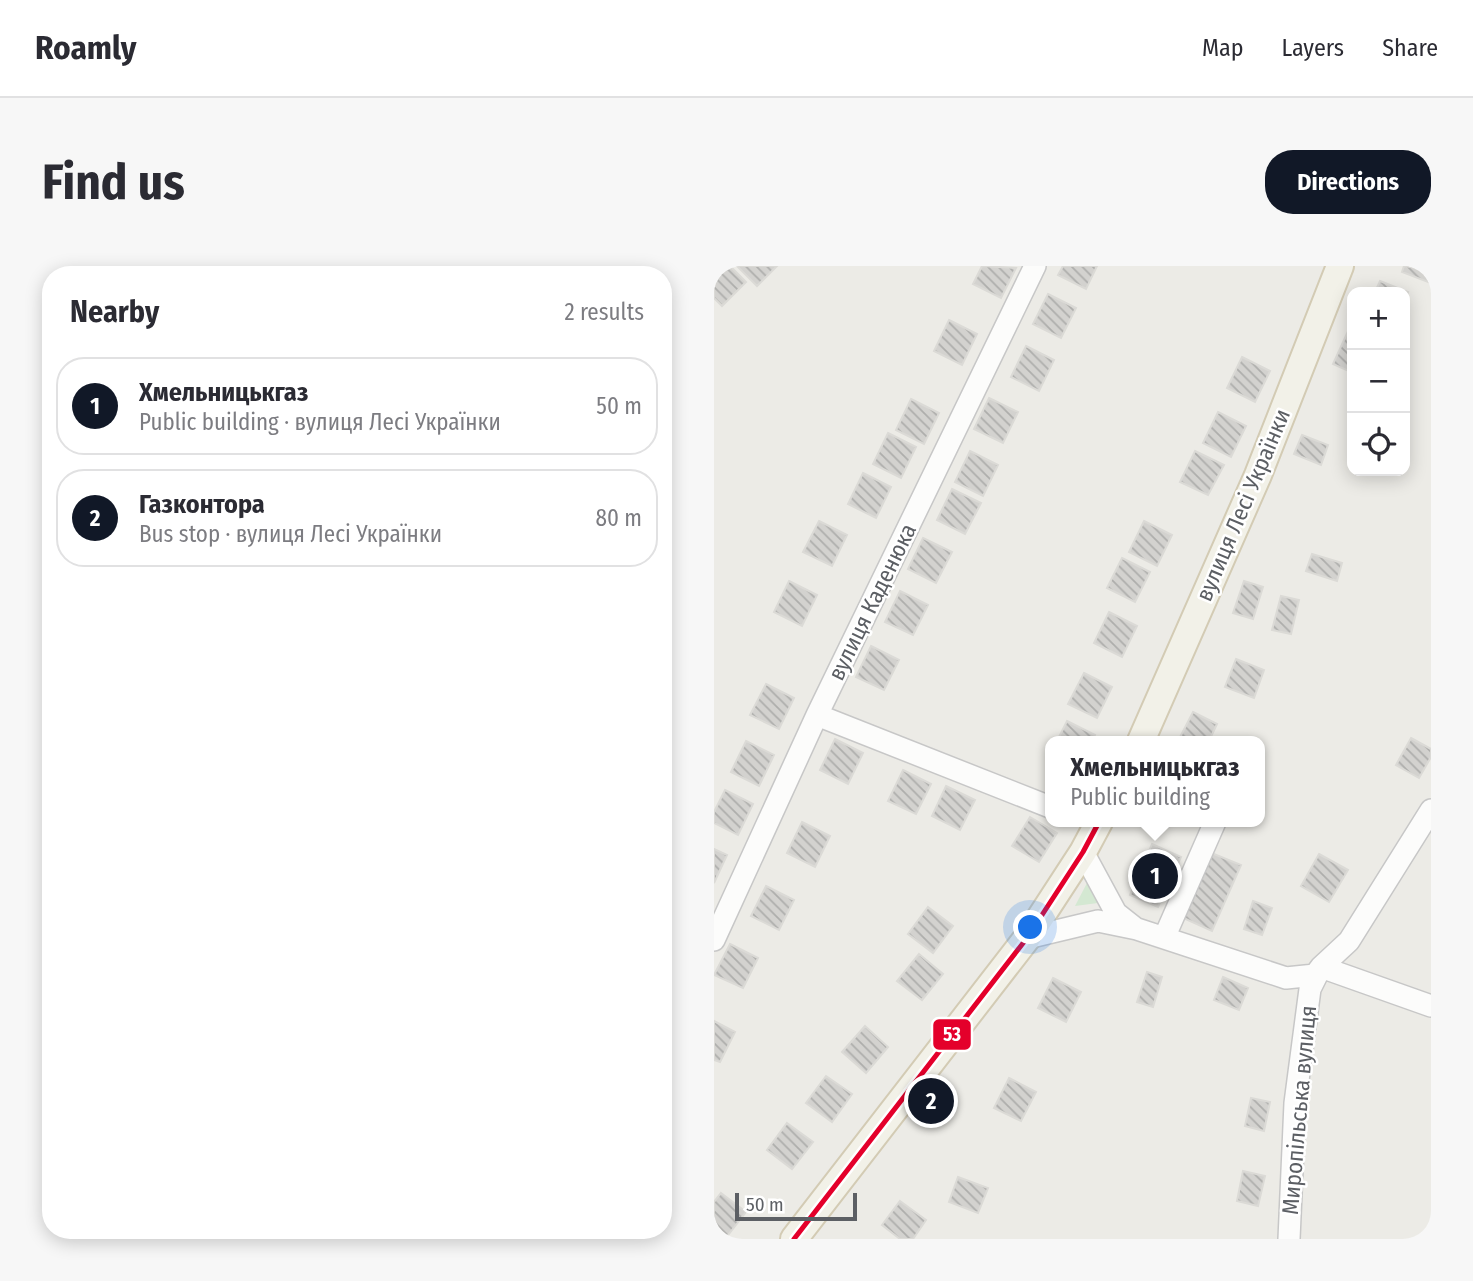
<!DOCTYPE html>
<html lang="en">
<head>
<meta charset="utf-8">
<style>
	:root { --surface:#fff; --page:#f7f7f7; --text:#2b2b33; --muted:#7c7c81; --line:#e1e1e2; --accent:#111827 }
	body { margin:0; font-family:"Fira Sans Condensed",sans-serif; background:var(--page); color:var(--text) }
	.controls { position:absolute; right:21px; top:21px; display:grid; overflow:hidden; border-radius:14px; box-shadow:0 4px 18px #0003 }
	.controls button { width:63px; height:63px; display:grid; place-items:center; padding:0; border:0; border-bottom:2px solid var(--line); background:var(--surface); color:var(--text); font:35px sans-serif }
	.scale { position:absolute; left:21px; bottom:18px; width:122px; box-sizing:border-box; padding-left:7px; border:4px solid #5c5f64; border-top:0; font-size:19px; line-height:24px; white-space:nowrap; color:#5c5f64; -webkit-text-stroke:5px #fff; paint-order:stroke }
	.you { position:absolute; left:317px; top:662px; width:24px; height:24px; margin:-18px; border:5px solid #fff; border-radius:50%; background:#1a73e8; box-shadow:0 0 0 10px #1a73e833 }
	.badge { display:grid; place-items:center; width:46px; height:46px; border-radius:50%; background:var(--accent); color:#fff; font-size:23px; font-weight:700 }
	.pin { position:absolute; translate:-50% -50%; border:4px solid #fff; box-shadow:0 2px 7px #0006 }
	.popup { position:absolute; left:331px; top:470px; width:220px; height:91px; box-sizing:border-box; display:grid; place-content:center; border-radius:14px; background:var(--surface); filter:drop-shadow(0 2px 5px #0005); font-size:23px; white-space:nowrap; color:var(--muted) }
	.popup b { font-size:26px; color:var(--text) }
	.popup::after { content:''; position:absolute; left:50%; top:100%; margin-left:-14px; border:14px solid transparent; border-top-color:var(--surface) }
	.list { margin:0; padding:0; list-style:none }
	h2 { display:flex; justify-content:space-between; align-items:center; height:91px; margin:0; padding:0 28px; font-size:30px }
	h2 small { font-size:23px; font-weight:400; color:var(--muted) }
	.list li { display:grid; grid-template-columns:46px 1fr auto; gap:21px; align-items:center; box-sizing:border-box; height:98px; margin:0 14px 14px; padding:0 14px; border:2px solid var(--line); border-radius:28px }
	.list b { display:block; font-size:26px; white-space:nowrap }
	.list p { margin:0; font-size:23px; white-space:nowrap; color:var(--muted) }
	.list em { font-size:23px; font-style:normal; color:var(--muted) }
	.icon { flex:none; width:38px; height:38px; fill:none; stroke:currentColor; stroke-width:2; stroke-linecap:round; stroke-linejoin:round }
	.map { position:relative; flex:none; width:717px; height:973px; overflow:hidden; border-radius:28px }
	header { display:flex; align-items:center; gap:42px; box-sizing:border-box; height:98px; padding:0 35px; background:var(--surface); border-bottom:2px solid var(--line) }
	header strong { font-size:33px }
	nav { display:flex; gap:38px; margin-inline-start:auto; font-size:24px }
	.intro { display:flex; align-items:center; justify-content:space-between; box-sizing:border-box; height:168px; padding:0 42px }
	h1 { margin:0; font-size:49px }
	.button { padding:18px 32px; border-radius:28px; background:var(--accent); color:#fff; font-size:24px; font-weight:700 }
	main { display:flex; gap:42px; padding:0 42px }
	aside { flex:1; background:var(--surface); border-radius:28px; box-shadow:0 4px 18px #0003 }
	.map>svg:first-child { display:block }
	.grass { fill:#d4e8d2 }
	.building { fill:url(#building-back-hatch); stroke:#dbdad6; stroke-width:2 }
	.lines { fill:none; stroke-linecap:round; stroke-linejoin:round }
	.minor-casing { stroke:#c7c7c7; stroke-width:24 }
	.major-casing { stroke:#d3cbb4; stroke-width:30 }
	.minor { stroke:#fcfcfb; stroke-width:21 }
	.major { stroke:#f2f1e8; stroke-width:26 }
	.bus-1-casing { stroke:#fff; stroke-width:10 }
	.bus-1 { stroke:#e4002b; stroke-width:5 }
	.labels { text-anchor:middle; dominant-baseline:central; stroke-width:5; stroke-linejoin:round; paint-order:stroke }
	.street-label { font-size:23px; fill:#5c5f64; stroke:#fff }
	.line-badge { stroke:#fff; stroke-width:2.5 }
	.badge-label { font-size:19px; text-anchor:middle; font-weight:bold; fill:#fff }
</style>
</head>
<body>
<header>
<strong>Roamly</strong>
<nav><a>Map</a><a>Layers</a><a>Share</a></nav>
</header>
<div class="intro"><h1>Find us</h1><a class="button">Directions</a></div>
<main>
<aside>
<h2>Nearby<small>2 results</small></h2>
<ul class="list">
<li><span class="badge">1</span><div><b>Хмельницькгаз</b><p>Public building · вулиця Лесі Українки</p></div><em>50 m</em></li>
<li><span class="badge">2</span><div><b>Газконтора</b><p>Bus stop · вулиця Лесі Українки</p></div><em>80 m</em></li>
</ul>
</aside>
<div class="map">
<svg width="717" height="973" viewBox="0 0 717 973">
	<defs>
		<pattern id="building-back-hatch" width="6" height="6" patternUnits="userSpaceOnUse" patternTransform="scale(1.75)"><rect width="6" height="6" fill="#d3d2cf"/><path d="M-1 5l2 2M0 0l6 6M5-1l2 2" fill="none" stroke="#aeaeac"/></pattern>
	</defs>
	<rect width="100%" height="100%" fill="#ecebe6"/>
	<path class="grass" d="M 373,617 L 384,637 L 361,640 Z"/>
	<path class="building" d="M 3,0 L 16,0 L 32,16 L 8,40 L 0,32 L 0,3 Z
		M 23,0 L 63,0 L 43,20 Z
		M 268,0 L 302,2 L 287,32 L 259,18 Z
		M 349,0 L 383,0 L 372,23 L 344,9 Z
		M 690,0 L 717,4 L 714,16 L 688,6 Z
		M 666,15 L 694,26 L 691,33 L 691,26 L 661,26 Z
		M 334,28 L 362,42 L 347,72 L 319,58 Z
		M 235,54 L 263,68 L 248,99 L 220,85 Z
		M 635,63 L 638,65 L 637,106 L 619,98 Z
		M 312,80 L 340,94 L 325,125 L 297,111 Z
		M 528,91 L 556,105 L 541,136 L 513,122 Z
		M 275,132 L 304,146 L 289,177 L 260,163 Z
		M 197,133 L 225,147 L 210,178 L 182,164 Z
		M 504,146 L 532,160 L 517,191 L 489,177 Z
		M 174,167 L 202,181 L 187,212 L 159,198 Z
		M 588,169 L 614,179 L 607,199 L 580,188 Z
		M 256,185 L 284,199 L 269,230 L 241,216 Z
		M 481,185 L 510,199 L 494,229 L 466,216 Z
		M 149,207 L 177,221 L 162,252 L 134,238 Z
		M 238,223 L 267,237 L 251,268 L 223,254 Z
		M 105,255 L 133,269 L 118,300 L 89,286 Z
		M 430,255 L 458,269 L 443,300 L 415,286 Z
		M 209,272 L 238,286 L 222,317 L 194,303 Z
		M 598,288 L 628,297 L 623,315 L 592,305 Z
		M 408,292 L 436,306 L 421,336 L 393,322 Z
		M 75,315 L 103,329 L 88,360 L 60,346 Z
		M 530,315 L 549,321 L 539,353 L 519,347 Z
		M 186,325 L 214,339 L 199,369 L 171,356 Z
		M 567,330 L 585,334 L 577,368 L 558,364 Z
		M 395,346 L 423,360 L 408,391 L 380,377 Z
		M 157,380 L 185,394 L 170,424 L 142,411 Z
		M 522,393 L 550,404 L 540,432 L 511,421 Z
		M 370,407 L 398,421 L 383,452 L 354,438 Z
		M 52,418 L 80,432 L 65,463 L 36,449 Z
		M 479,446 L 503,458 L 495,475 L 464,475 Z
		M 353,455 L 381,469 L 378,475 L 343,475 Z
		M 697,472 L 717,483 L 717,491 L 705,512 L 682,499 Z
		M 121,473 L 149,487 L 134,518 L 106,504 Z
		M 32,475 L 60,489 L 45,520 L 17,506 Z
		M 189,504 L 217,518 L 202,548 L 174,535 Z
		M 232,520 L 261,534 L 246,564 L 218,550 Z
		M 11,524 L 39,538 L 24,569 L 0,557 L 0,546 Z
		M 316,551 L 343,567 L 325,596 L 298,580 Z
		M 88,556 L 116,570 L 101,601 L 73,587 Z
		M 438,578 L 467,591 L 444,641 L 416,629 Z
		M 0,583 L 13,589 L 0,617 Z
		M 495,586 L 527,599 L 498,665 L 467,651 Z
		M 605,588 L 634,604 L 615,636 L 587,620 Z
		M 52,620 L 80,634 L 65,664 L 37,650 Z
		M 539,635 L 558,642 L 548,669 L 530,663 Z
		M 214,641 L 239,660 L 219,687 L 194,668 Z
		M 16,678 L 44,692 L 29,722 L 0,709 Z
		M 205,688 L 229,708 L 208,734 L 183,715 Z
		M 433,706 L 448,711 L 439,741 L 423,736 Z
		M 509,711 L 534,722 L 525,744 L 500,734 Z
		M 339,712 L 367,726 L 352,756 L 324,742 Z
		M 0,755 L 21,766 L 6,796 L 0,794 Z
		M 151,760 L 174,781 L 152,807 L 128,786 Z
		M 112,810 L 138,828 L 118,856 L 92,837 Z
		M 295,812 L 322,826 L 307,855 L 280,842 Z
		M 537,832 L 556,836 L 550,865 L 531,860 Z
		M 73,857 L 99,876 L 78,903 L 53,884 Z
		M 529,905 L 551,910 L 544,940 L 523,935 Z
		M 244,911 L 274,922 L 264,947 L 235,936 Z
		M 7,927 L 32,946 L 11,973 L 0,965 L 0,936 Z
		M 186,935 L 212,954 L 199,973 L 186,973 L 168,959 Z"/>
	<g class="lines">
		<defs>
			<path id="minor" d="M 103,449 L 336,541
				M 369,586 L 402,647 L 421,662
				M 313,672 L 384,655 L 423,663 L 572,712 L 601,709 L 607,701
				M 450,672 L 501,556
				M 0,674 L 103,449 L 321,0
				M 607,701 L 717,740
				M 575,973 L 581,837 L 596,723 L 607,701 L 635,675 L 717,544"/>
			<path id="major" d="M 427,475 L 544,209 L 626,0
				M 80,973 L 313,672 L 369,586 L 385,556"/>
		</defs>
		<use href="#minor" class="minor-casing"/>
		<use href="#major" class="major-casing"/>
		<use href="#minor" class="minor"/>
		<use href="#major" class="major"/>
		<defs>
			<path id="bus-1" d="M 80,973 L 313,672 L 369,586 L 385,556"/>
		</defs>
		<use href="#bus-1" class="bus-1-casing"/>
		<use href="#bus-1" class="bus-1"/>
	</g>
	<g class="labels">
		<g class="street-label">
			<text transform="translate(529 239) rotate(-67)">вулиця Лесі Українки</text>
			<text transform="translate(158 336) rotate(-64)">вулиця Каденюка</text>
			<text transform="translate(585 844) rotate(-85)">Миропільська вулиця</text>
		</g>
	</g>
	<rect class="line-badge" x="218" y="752" width="40" height="33" rx="7" fill="#e4002b"/>
	<g class="badge-label">
		<text x="238" y="775">53</text>
	</g>
</svg>
<div class="controls">
<button>+</button>
<button>−</button>
<button><svg class="icon" aria-label="locate" viewBox="0 0 24 24"><circle cx="12" cy="12" r="6"/><path d="M12 2v4M12 18v4M2 12h4M18 12h4"/></svg></button>
</div>
<div class="scale">50 m</div>
<div class="you"></div>
<div class="pin badge" style="left:441px;top:610px">1</div>
<div class="popup"><b>Хмельницькгаз</b>Public building</div>
<div class="pin badge" style="left:217px;top:835px">2</div>
</div>
</main>
</body>
</html>
